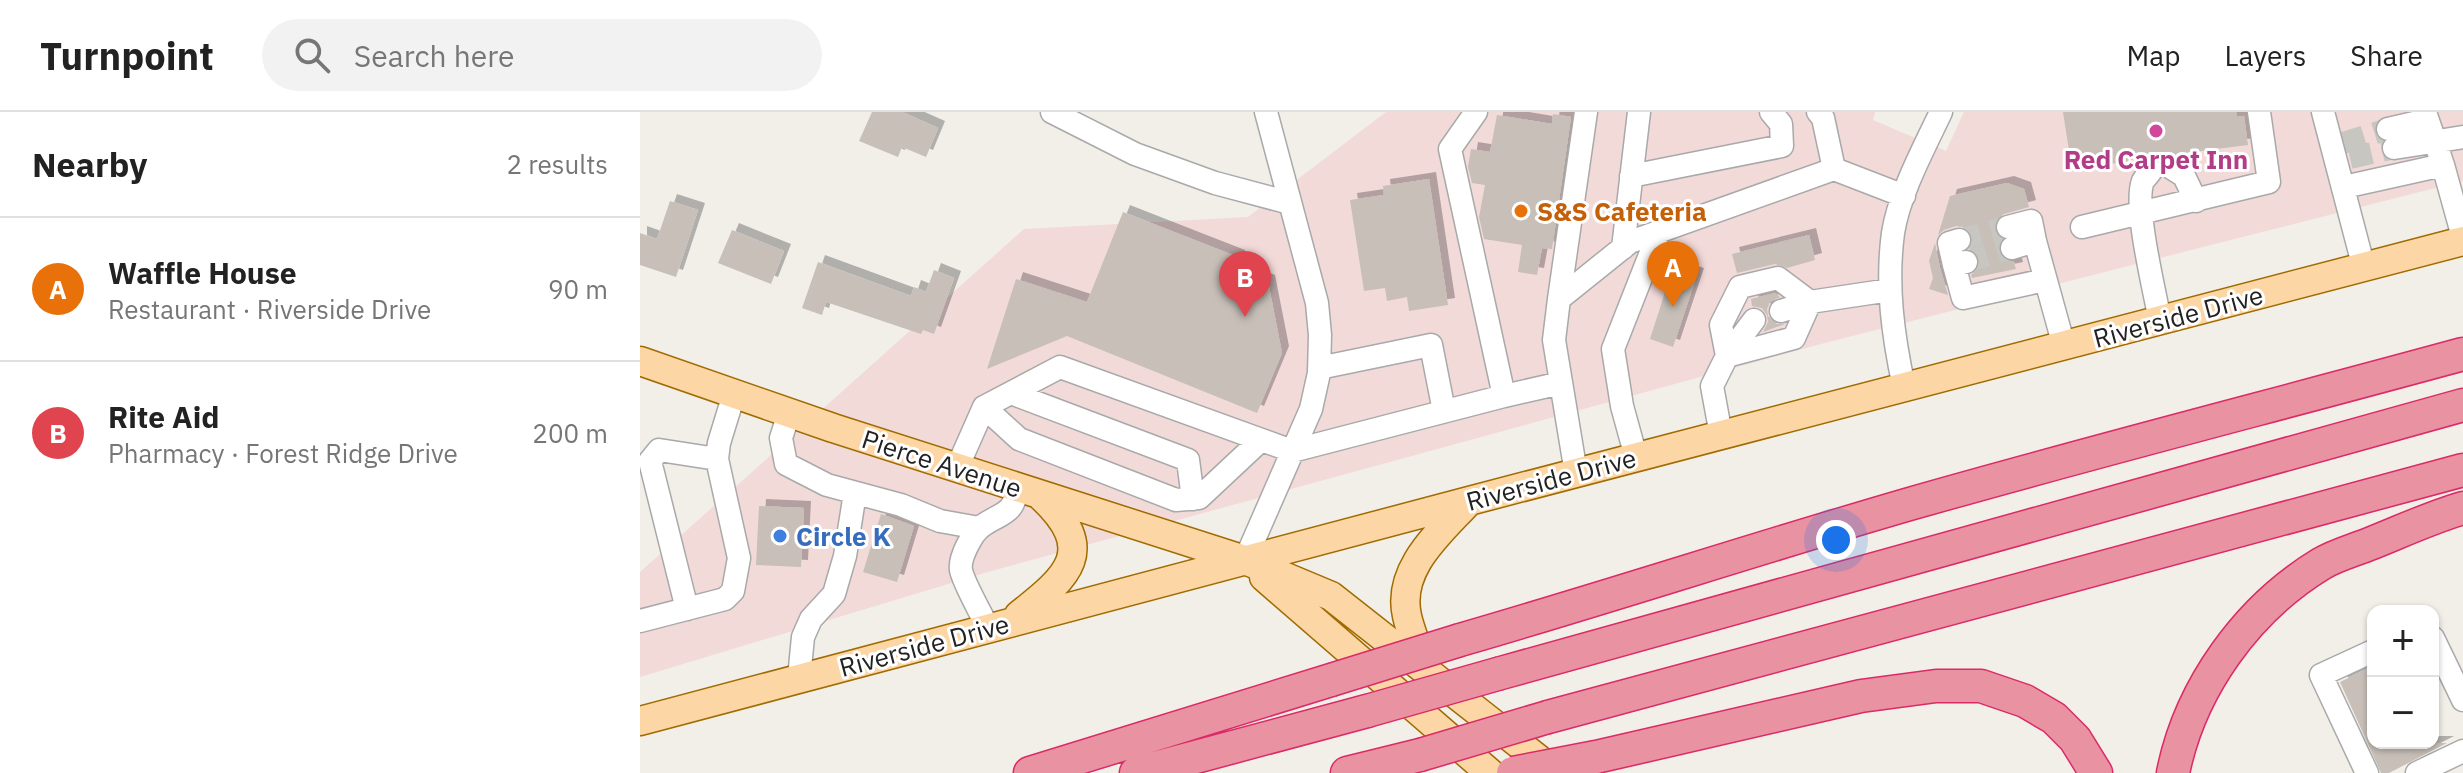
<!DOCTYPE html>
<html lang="en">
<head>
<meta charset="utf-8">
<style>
	:root { --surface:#fff; --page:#f2f2f2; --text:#222; --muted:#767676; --line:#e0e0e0; --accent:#0b8043 }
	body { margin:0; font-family:"IBM Plex Sans",sans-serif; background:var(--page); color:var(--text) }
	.controls { position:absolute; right:24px; bottom:24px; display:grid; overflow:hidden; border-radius:16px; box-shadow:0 2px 6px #0004 }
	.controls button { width:72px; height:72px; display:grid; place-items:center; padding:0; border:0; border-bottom:2px solid var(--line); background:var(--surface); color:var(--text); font:40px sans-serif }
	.you { position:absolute; left:1196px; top:428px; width:28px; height:28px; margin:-20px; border:6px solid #fff; border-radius:50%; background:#1a73e8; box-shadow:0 0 0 12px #1a73e833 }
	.badge { display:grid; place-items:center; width:52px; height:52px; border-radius:50%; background:var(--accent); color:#fff; font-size:26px; font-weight:700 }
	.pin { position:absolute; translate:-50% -66px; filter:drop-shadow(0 2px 4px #0008) }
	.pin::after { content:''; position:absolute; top:42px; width:28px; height:24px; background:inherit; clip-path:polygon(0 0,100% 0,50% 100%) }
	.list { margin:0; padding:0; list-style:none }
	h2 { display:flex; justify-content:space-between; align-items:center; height:104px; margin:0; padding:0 32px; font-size:34px }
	h2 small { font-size:26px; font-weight:400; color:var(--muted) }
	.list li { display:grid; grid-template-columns:52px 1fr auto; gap:24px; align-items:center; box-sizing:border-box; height:144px; padding:0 32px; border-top:2px solid var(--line) }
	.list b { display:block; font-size:30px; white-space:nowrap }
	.list p { margin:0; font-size:26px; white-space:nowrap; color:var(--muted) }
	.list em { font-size:26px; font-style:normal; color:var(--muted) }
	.icon { flex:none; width:44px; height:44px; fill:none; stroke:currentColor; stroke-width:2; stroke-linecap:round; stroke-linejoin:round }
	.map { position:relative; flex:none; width:1823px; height:661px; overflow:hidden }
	header { display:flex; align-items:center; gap:48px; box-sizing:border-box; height:112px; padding:0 40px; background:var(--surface); border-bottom:2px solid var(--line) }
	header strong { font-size:38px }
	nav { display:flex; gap:44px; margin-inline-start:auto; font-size:28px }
	.search { width:560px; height:72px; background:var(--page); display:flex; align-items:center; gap:20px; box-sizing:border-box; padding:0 28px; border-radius:44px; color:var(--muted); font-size:30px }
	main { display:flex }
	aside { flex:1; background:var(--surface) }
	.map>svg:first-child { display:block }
	.commercial { fill:#f2dad9 }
	.building { fill:#c7bfb8; filter:url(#shadow) }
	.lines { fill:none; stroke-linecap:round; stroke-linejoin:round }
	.minor-tunnel { stroke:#c8c6c1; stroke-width:22; stroke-dasharray:22 11; stroke-linecap:butt }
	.minor-casing { stroke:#a9a9a9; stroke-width:25 }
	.major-casing { stroke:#a06b00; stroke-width:31 }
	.highway-casing { stroke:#dc2a67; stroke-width:35 }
	.minor { stroke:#fff; stroke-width:22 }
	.major { stroke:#fcd6a4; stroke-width:28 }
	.highway { stroke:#e892a2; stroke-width:32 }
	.highway-bridge-casing { stroke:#dc2a67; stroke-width:35; stroke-linecap:butt }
	.highway-bridge { stroke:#e892a2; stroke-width:32 }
	.hotel-dot { fill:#d1479c; stroke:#fff; stroke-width:3 }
	.food-dot { fill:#e8710a; stroke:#fff; stroke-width:3 }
	.shop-dot { fill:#3f7fe0; stroke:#fff; stroke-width:3 }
	.labels { text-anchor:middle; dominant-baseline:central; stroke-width:6; stroke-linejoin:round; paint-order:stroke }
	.hotel-label { font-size:26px; font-weight:bold; fill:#b23c85; stroke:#fff }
	.food-label { font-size:26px; font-weight:bold; fill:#c56008; stroke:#fff; text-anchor:start }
	.street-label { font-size:26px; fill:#222; stroke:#fff }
	.shop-label { font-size:26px; font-weight:bold; fill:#366cbe; stroke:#fff; text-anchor:start }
</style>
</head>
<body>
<header>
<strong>Turnpoint</strong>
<div class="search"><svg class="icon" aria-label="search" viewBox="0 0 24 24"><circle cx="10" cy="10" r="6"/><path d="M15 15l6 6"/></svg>Search here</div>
<nav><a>Map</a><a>Layers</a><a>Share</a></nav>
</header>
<main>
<aside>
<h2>Nearby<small>2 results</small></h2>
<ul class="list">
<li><span class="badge" style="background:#e8710a">A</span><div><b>Waffle House</b><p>Restaurant · Riverside Drive</p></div><em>90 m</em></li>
<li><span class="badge" style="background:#e0444e">B</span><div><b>Rite Aid</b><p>Pharmacy · Forest Ridge Drive</p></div><em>200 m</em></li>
</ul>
</aside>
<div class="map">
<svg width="1823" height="661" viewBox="0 0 1823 661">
	<defs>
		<filter id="shadow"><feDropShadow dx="7" dy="-7" stdDeviation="0" flood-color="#0004"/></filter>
	</defs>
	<rect width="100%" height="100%" fill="#f2efe9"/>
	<path class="commercial" d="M 746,0 L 1235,0 L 1233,8 L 1306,39 L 1324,0 L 1823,0 L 1823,69 L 1177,233 L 348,460 L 0,565 L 0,460 L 384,117 L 608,105 Z"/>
	<path class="building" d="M 232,0 L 262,0 L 298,16 L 286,45 L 262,35 L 258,45 L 219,29 Z
		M 1423,0 L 1596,0 L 1597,5 L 1604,4 L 1608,33 L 1545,41 L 1541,46 L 1533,43 L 1526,45 L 1521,50 L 1512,45 L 1505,47 L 1499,51 L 1495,48 L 1432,58 Z
		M 913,2 L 931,5 L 912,137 L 902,136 L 897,163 L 878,160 L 882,133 L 844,127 L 839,105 L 845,73 L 832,71 L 828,55 L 831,37 L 850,40 L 857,3 L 912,12 Z
		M 789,67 L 808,193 L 769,199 L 767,185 L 747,189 L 745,176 L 724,179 L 710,88 L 744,83 L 743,74 Z
		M 1367,71 L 1384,77 L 1389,95 L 1364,102 L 1358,106 L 1354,112 L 1355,119 L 1361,127 L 1358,134 L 1359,141 L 1363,147 L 1374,150 L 1376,157 L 1332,166 L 1331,163 L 1339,155 L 1340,147 L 1337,141 L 1330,137 L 1333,125 L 1329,118 L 1323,115 L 1316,114 L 1304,118 L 1298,123 L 1310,84 Z
		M 30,89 L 58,98 L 36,165 L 0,153 L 0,121 L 17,127 Z
		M 483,100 L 598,145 L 594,156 L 628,170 L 642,241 L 617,301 L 427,224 L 347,257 L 376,167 L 447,190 Z
		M 92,118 L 144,139 L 131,172 L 78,151 Z
		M 1169,123 L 1175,148 L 1147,156 L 1135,152 L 1097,161 L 1092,142 Z
		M 1295,131 L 1300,156 L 1308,183 L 1289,177 L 1293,166 L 1289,149 Z
		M 178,150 L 271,184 L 274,175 L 286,180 L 294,158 L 314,166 L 294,222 L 283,218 L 281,222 L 186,190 L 182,203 L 162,196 Z
		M 1033,155 L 1057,163 L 1033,235 L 1010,227 Z
		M 1135,181 L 1140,185 L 1130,190 L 1127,197 L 1128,204 L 1137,212 L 1145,212 L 1123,220 L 1128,210 L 1127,203 L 1122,196 L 1112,194 L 1111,187 Z
		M 119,394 L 164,396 L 161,455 L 116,453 Z
		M 241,402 L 274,414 L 257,470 L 223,460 Z
		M 1733,554 L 1733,631 L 1807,631 L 1749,661 L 1741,661 L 1700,570 Z"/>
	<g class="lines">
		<path class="minor-tunnel" d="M 1703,31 L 1748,17
			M 1710,46 L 1754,36
			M 1319,128 L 1368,115
			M 1326,150 L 1372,136"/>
		<defs>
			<path id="minor" d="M 412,0 L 495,42 L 575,71 L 650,91
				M 836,0 L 810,37 L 864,284 L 921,271
				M 1178,0 L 1183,6 L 1194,57 L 1264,84
				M 1683,0 L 1724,156
				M 1785,0 L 1803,53 L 1823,125
				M 1748,17 L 1787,8
				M 1754,36 L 1823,25
				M 1533,57 L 1544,64 L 1556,89
				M 1511,59 C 1509,62 1505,66 1503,69 C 1493,93 1515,180 1520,209
				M 991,64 L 1142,34 L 1141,12 L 1131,0
				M 1704,75 L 1803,53
				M 1368,115 L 1391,109 L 1395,129
				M 1442,115 L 1629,70 L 1619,0
				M 983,136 L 999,0
				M 1372,136 L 1395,129 L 1424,234
				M 1326,150 L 1314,153 L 1323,186 L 1405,168
				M 1314,153 L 1309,131 L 1319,128
				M 1138,166 L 1170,190 L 1154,226 L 1087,244 L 1081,213 L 1100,175 Z
				M 919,187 L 946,0
				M 1141,199 L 1170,190 L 1250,178
				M 679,256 L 791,233 L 804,299
				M 1264,275 C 1253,224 1246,173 1253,121 C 1259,82 1284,36 1301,0
				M 371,281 L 548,348 L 553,387
				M 344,295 L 379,327 L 536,388 L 559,386 L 621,328
				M 149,301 L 141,326 L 146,352 L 187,373 L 261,393 L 300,409 L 339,416
				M 1081,323 L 1072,274 L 1087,244 L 1114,208
				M 996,345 L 982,294 L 973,237 L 1019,120
				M 317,356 L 344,295 L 420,255 L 652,339 L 864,284
				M 936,361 L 914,228 L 919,187 L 990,130 L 1194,57
				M 605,448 L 671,297 L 679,261 L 680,223 L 677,191 L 626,0
				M 47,497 L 10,349 L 19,338 L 77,347
				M 0,509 L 85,487 L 93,479 L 99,446 L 77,347 L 79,331 L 94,282
				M 348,516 C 342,503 323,470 321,458 C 319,446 332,421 342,414 C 362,400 373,404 378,375
				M 1793,526 L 1823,588
				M 159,566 L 163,525 L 171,507 L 194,482 L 205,444 L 215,381
				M 1727,661 L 1681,563 L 1733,539
				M 1777,661 L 1823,639"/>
			<path id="major" d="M 0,249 L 193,316 L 605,448 L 691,484 L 916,661
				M 624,465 L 850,661
				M 379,503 C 429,464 458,438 402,385
				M 785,557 C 779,539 771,522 767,504 C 756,456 801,420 829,389
				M 0,609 L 829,389 L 1823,129"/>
			<path id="highway" d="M 820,528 C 972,484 1121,435 1273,391 C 1455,339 1640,292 1823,242
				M 861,561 L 1823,293
				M 908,605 L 1823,358
				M 956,645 L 1221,584 L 1296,574 L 1341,574 L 1385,589 L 1414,606 L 1435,627 L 1456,661
				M 390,661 L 691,568
				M 496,661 L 727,599
				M 707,661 L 780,643
				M 1533,661 C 1550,576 1607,497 1681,452 C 1696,443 1715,438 1732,431 C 1762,419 1792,405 1823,396"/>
		</defs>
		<use href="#minor" class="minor-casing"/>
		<use href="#major" class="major-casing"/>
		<use href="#highway" class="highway-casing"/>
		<use href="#minor" class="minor"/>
		<use href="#major" class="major"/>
		<use href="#highway" class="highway"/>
		<defs>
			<path id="highway-bridge" d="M 691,568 L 820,528
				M 727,599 L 861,561
				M 780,643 L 908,605
				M 873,661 L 956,645"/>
		</defs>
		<use href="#highway-bridge" class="highway-bridge-casing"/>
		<use href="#highway-bridge" class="highway-bridge"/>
	</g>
	<circle class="hotel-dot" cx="1516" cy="19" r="8"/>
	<circle class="food-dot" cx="881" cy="99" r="8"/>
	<circle class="shop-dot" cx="140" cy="424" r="8"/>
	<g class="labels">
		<g class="hotel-label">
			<text x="1516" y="47">Red Carpet Inn</text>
		</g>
		<g class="food-label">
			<text x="897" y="99">S&amp;S Cafeteria</text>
		</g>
		<g class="street-label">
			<text transform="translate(1538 204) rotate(-15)">Riverside Drive</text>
			<text transform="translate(302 351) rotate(18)">Pierce Avenue</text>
			<text transform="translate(911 367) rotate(-15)">Riverside Drive</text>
			<text transform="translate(284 533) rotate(-15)">Riverside Drive</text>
		</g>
		<g class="shop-label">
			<text x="156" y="424">Circle K</text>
		</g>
	</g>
</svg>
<div class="controls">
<button>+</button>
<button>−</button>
</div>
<div class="you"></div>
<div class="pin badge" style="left:1033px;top:195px;background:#e8710a">A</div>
<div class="pin badge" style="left:605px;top:205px;background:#e0444e">B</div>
</div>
</main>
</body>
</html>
